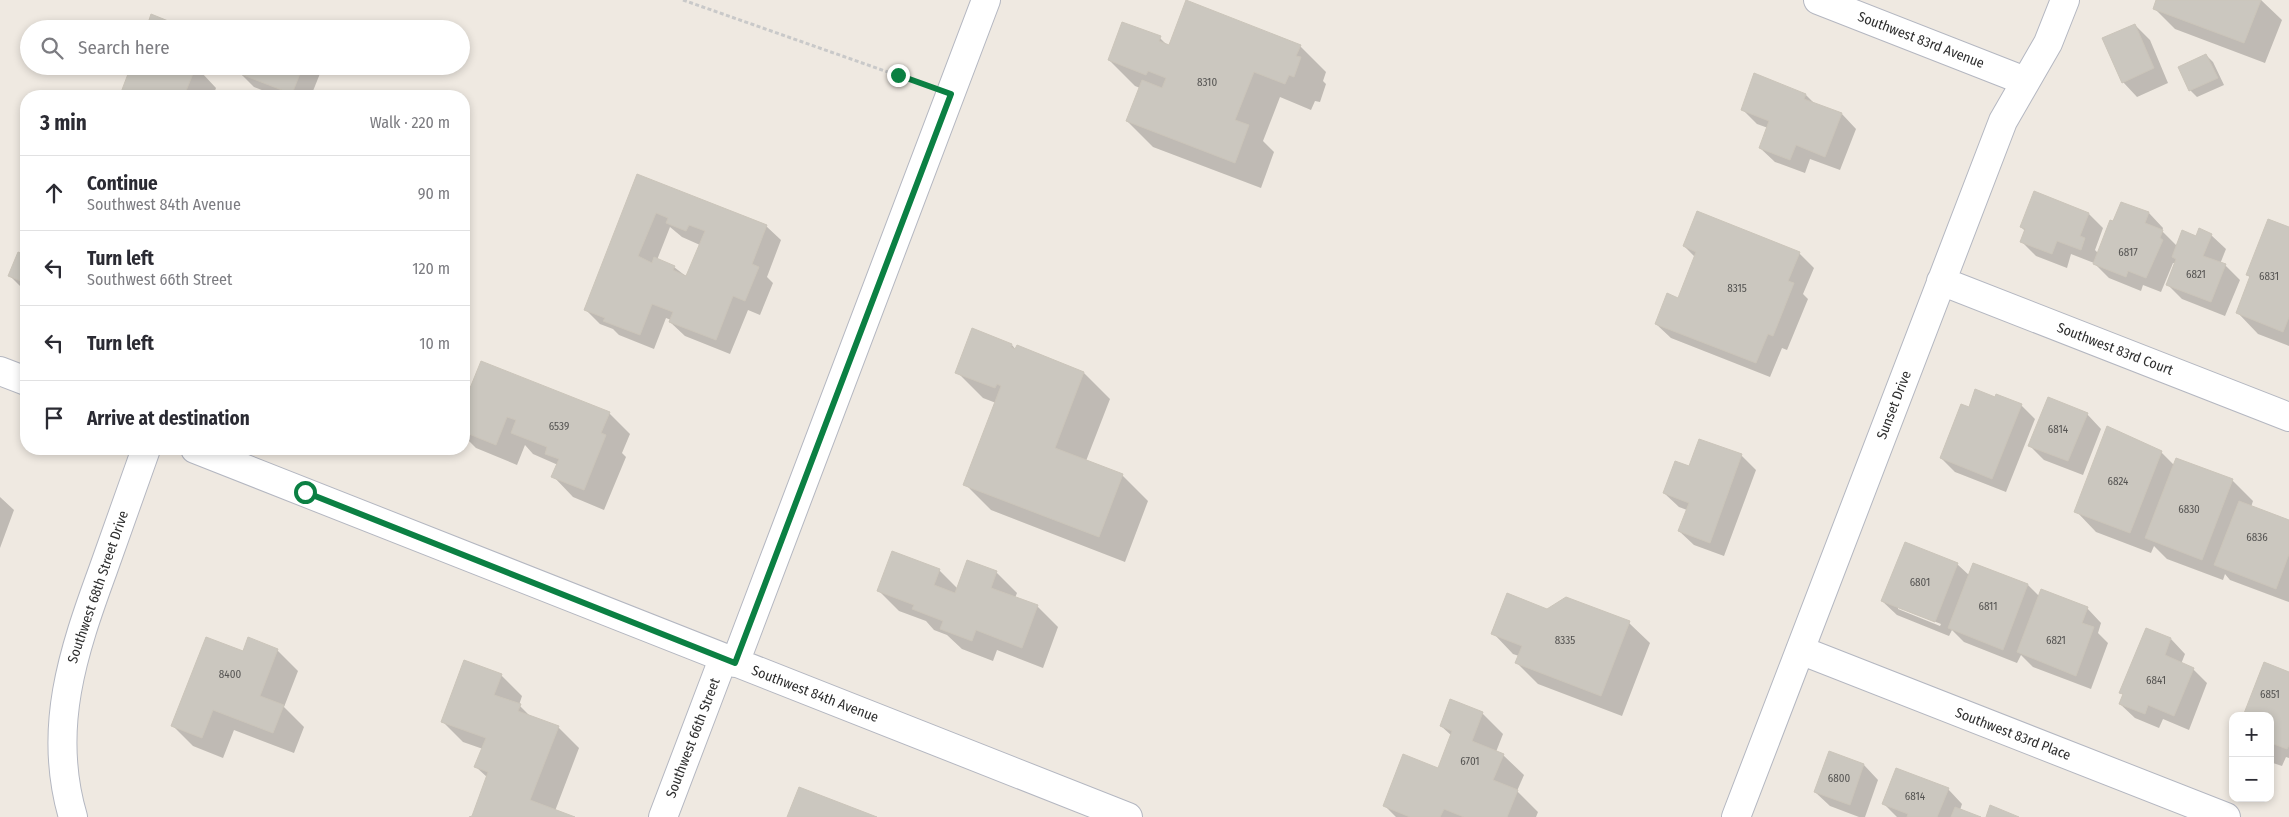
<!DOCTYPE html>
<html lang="en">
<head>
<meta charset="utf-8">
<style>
	:root { --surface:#fff; --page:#f2f2f3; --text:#2b2b33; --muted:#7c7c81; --line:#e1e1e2 }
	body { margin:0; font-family:"Fira Sans Condensed",sans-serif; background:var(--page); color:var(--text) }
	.controls { position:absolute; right:15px; bottom:15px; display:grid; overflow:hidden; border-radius:10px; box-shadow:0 2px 8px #0003 }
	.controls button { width:45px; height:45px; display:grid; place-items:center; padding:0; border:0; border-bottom:1px solid var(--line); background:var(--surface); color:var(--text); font:25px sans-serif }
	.stop { position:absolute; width:15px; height:15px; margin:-11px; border:4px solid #0b8043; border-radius:50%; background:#fff }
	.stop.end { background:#0b8043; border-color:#fff; box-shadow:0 1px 5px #0008 }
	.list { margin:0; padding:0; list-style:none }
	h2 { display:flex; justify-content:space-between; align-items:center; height:65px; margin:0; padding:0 20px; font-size:21px }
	h2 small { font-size:16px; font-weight:400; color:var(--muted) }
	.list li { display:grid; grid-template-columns:32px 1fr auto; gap:15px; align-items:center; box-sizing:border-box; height:75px; padding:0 20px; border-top:1px solid var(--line) }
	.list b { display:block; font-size:19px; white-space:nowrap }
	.list p { margin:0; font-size:16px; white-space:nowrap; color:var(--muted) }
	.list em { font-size:16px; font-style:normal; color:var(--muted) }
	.icon { flex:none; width:28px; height:28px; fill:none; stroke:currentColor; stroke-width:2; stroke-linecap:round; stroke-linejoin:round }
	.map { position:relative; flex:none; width:2289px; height:817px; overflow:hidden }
	.search { position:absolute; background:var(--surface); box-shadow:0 2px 8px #0003; left:20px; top:20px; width:450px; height:55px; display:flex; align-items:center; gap:12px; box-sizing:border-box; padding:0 18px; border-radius:28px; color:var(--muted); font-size:19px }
	.panel { position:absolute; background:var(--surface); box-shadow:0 2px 8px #0003; left:20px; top:90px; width:450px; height:365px; border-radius:20px }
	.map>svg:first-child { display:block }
	.shadow { fill:#0003; fill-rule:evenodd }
	.building { fill:#cbc7bf; stroke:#cbc5ba; fill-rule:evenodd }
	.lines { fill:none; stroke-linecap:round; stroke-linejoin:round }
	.minor-casing { stroke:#b4b7c1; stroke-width:30 }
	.path { stroke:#c9c9c9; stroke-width:3; stroke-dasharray:4 2.5; stroke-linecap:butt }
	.minor { stroke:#fff; stroke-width:28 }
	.route { stroke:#0b8043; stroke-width:6 }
	.labels { text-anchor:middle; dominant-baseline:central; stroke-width:4; stroke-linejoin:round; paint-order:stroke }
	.number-label { font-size:11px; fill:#555452 }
	.street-label { font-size:14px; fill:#2e2e2e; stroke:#fff }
</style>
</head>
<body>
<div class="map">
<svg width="2289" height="817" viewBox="0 0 2289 817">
	<rect width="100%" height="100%" fill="#efe9e1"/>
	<path class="shadow" d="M 2158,0 L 2261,0 L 2282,20 L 2265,63 L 2175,29 L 2154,8 Z
		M 260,25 L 270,29 L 258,29 Z
		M 2135,25 L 2150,40 L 2168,83 L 2137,97 L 2123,82 Z
		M 1160,38 L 1169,47 L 1300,46 L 1326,72 L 1323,81 L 1326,84 L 1320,102 L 1315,101 L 1311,110 L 1280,97 L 1263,141 L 1274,152 L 1261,188 L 1153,147 L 1127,121 L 1140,88 L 1135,86 L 1109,60 Z
		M 2206,55 L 2213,62 L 2224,85 L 2197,97 L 2190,90 Z
		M 132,66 L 205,66 L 202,73 L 216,88 L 213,96 L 123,96 L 121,95 Z
		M 243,66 L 323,66 L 311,96 L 277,96 L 254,87 L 240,73 Z
		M 1806,95 L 1815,104 L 1842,114 L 1856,129 L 1840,170 L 1810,159 L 1805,173 L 1775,162 L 1760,148 L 1768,128 L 1757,124 L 1742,109 Z
		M 638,176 L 766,226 L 781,240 L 767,277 L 773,283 L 760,315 L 748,310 L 730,354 L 685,336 L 670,322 L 671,320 L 666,318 L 654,349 L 619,335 L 613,329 L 600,324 L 585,309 ZM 670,227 L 682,237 L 700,245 L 687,277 L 674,267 L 657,260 Z
		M 2122,203 L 2149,213 L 2163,228 L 2162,231 L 2177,246 L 2197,238 L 2211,235 L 2226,249 L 2220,264 L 2225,265 L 2240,280 L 2225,316 L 2182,299 L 2167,284 L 2175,263 L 2173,263 L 2161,292 L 2143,285 L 2141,291 L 2109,278 L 2094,263 L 2071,254 L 2067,268 L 2036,256 L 2021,241 L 2025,231 L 2021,227 L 2089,214 L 2103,228 L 2095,250 L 2098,253 Z
		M 2289,229 L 2289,346 L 2258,334 L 2238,313 L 2251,278 L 2247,275 Z
		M 1684,246 L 1799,253 L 1814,268 L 1803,294 L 1808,299 L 1787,350 L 1782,348 L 1770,377 L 1671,338 L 1656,324 L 1679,300 L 1695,257 Z
		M 19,253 L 26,256 L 26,292 L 10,276 Z
		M 1012,345 L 1016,350 L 1084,373 L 1110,399 L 1086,461 L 1122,475 L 1148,501 L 1125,562 L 991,510 L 965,484 L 996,403 L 983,398 L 957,372 Z
		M 481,363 L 609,413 L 630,434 L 622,453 L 626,457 L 604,510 L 573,497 L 553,476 L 558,465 L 533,454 L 525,445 L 517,465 L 476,448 L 464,436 L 464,407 Z
		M 1996,398 L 2021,405 L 2035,419 L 2006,492 L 1955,472 L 1941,458 L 1969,408 Z
		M 2087,414 L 2101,429 L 2083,475 L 2044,460 L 2030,446 Z
		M 2161,452 L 2174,465 L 2232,480 L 2253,501 L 2251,507 L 2289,522 L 2289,602 L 2230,580 L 2225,574 L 2223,580 L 2167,559 L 2154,546 L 2151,553 L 2096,532 L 2076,511 Z
		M 1741,455 L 1756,470 L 1724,556 L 1694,545 L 1679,531 L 1687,510 L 1679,507 L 1664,493 Z
		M 0,497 L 14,510 L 0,548 Z
		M 1957,564 L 1970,576 L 1974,564 L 2028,585 L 2040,597 L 2087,608 L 2101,623 L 2098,633 L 2108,643 L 2091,689 L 2033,667 L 2021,655 L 2017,663 L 1964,642 L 1952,630 L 1949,636 L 1897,615 L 1882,601 ZM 1898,607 L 1941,624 L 1940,626 L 1898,609 Z
		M 939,570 L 958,589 L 996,572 L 1017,593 L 1015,598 L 1038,607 L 1058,627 L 1043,668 L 997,650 L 993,661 L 962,649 L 947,635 L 934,630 L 926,621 L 899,611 L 878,590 Z
		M 1629,623 L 1650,643 L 1622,716 L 1538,684 L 1517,663 L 1519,656 L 1513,654 L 1493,633 Z
		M 2171,639 L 2185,654 L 2181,664 L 2193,669 L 2207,683 L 2189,730 L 2163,719 L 2159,728 L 2135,718 L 2120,704 L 2124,696 L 2121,692 Z
		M 277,650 L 298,671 L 284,707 L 304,727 L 294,753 L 234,730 L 223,758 L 193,746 L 172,725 L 243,653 Z
		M 2289,673 L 2289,758 L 2286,757 L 2282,766 L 2270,762 L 2270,755 L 2273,756 L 2274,754 L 2270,752 L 2270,716 Z
		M 501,675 L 522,696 L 519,705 L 532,718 L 558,727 L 579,748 L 555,811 L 572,817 L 473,817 L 488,778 L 476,767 L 483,749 L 463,742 L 442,721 Z
		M 1482,713 L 1503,734 L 1496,752 L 1503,755 L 1524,775 L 1517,791 L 1538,812 L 1536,817 L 1396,817 L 1385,806 L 1439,770 L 1452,736 L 1441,726 Z
		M 1830,753 L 1864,765 L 1878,780 L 1865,817 L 1859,817 L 1830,806 L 1815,792 Z
		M 1948,789 L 1962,804 L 1960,810 L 1978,817 L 1897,817 L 1884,804 Z"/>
	<path class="building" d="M 1186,0 L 1301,45 L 1296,56 L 1301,57 L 1294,77 L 1289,75 L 1285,84 L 1254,72 L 1235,120 L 1249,125 L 1235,163 L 1126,121 L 1142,80 L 1162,88 L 1166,78 L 1148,71 L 1146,75 L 1108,60 L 1122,22 L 1161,36 L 1159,41 L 1169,45 Z
		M 2156,0 L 2261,0 L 2244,43 L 2153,9 Z
		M 151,14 L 188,29 L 146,29 Z
		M 2135,24 L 2154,68 L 2122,83 L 2102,38 Z
		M 2206,54 L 2218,78 L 2189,91 L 2178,67 Z
		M 131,66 L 196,66 L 184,96 L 123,96 L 120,95 Z
		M 241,66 L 303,66 L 292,94 L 238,73 Z
		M 1754,73 L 1806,94 L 1804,99 L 1842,113 L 1825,157 L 1796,145 L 1790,160 L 1759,148 L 1769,121 L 1741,110 Z
		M 637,174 L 767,225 L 752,264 L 759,267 L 745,301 L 733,296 L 716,340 L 669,322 L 673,312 L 652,304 L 640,335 L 603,321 L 605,318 L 584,310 ZM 656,213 L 668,218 L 666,223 L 686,231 L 689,225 L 705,231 L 686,276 L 673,270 L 675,266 L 654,257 L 652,263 L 638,256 Z
		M 2034,191 L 2089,213 L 2080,236 L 2085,238 L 2081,250 L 2057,241 L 2052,254 L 2020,242 L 2025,229 L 2020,227 Z
		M 2121,202 L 2149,212 L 2145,223 L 2163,230 L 2160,238 L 2163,240 L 2146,278 L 2128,271 L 2126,277 L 2093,264 L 2110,220 L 2113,221 Z
		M 1697,211 L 1800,252 L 1788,281 L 1794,283 L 1773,336 L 1768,334 L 1756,363 L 1655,324 L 1667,293 L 1678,298 L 1696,252 L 1683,246 Z
		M 2268,219 L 2289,227 L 2289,317 L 2283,332 L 2236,313 L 2250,276 L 2246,275 Z
		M 2199,228 L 2212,234 L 2203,256 L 2226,264 L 2211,302 L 2166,285 L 2176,259 L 2172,257 L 2182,230 L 2196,236 Z
		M 18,252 L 26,255 L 26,283 L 8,276 Z
		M 972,328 L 1012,344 L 1011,347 L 1015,349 L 1017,345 L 1084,372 L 1055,448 L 1123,474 L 1099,537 L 963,485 L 1001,386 L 997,384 L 995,388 L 955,373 Z
		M 481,361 L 610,412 L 601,433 L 606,435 L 584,490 L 551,477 L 559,459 L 545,454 L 547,447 L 511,433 L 516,420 L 507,417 L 496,445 L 464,432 L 464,403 Z
		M 1975,389 L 1995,397 L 1996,394 L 2022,404 L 1992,479 L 1940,458 L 1961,404 L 1969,407 Z
		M 2048,397 L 2088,413 L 2068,461 L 2028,446 Z
		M 2107,426 L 2162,451 L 2130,533 L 2074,512 Z
		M 1699,439 L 1742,454 L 1710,543 L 1678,531 L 1689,503 L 1663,493 L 1675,461 L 1689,466 Z
		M 2176,458 L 2233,479 L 2202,560 L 2145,538 Z
		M 2239,501 L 2289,520 L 2289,554 L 2276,589 L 2214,565 Z
		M 1905,542 L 1958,563 L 1935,622 L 1881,601 Z
		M 892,551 L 940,569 L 934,585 L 955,593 L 967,560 L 997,571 L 991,588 L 1038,605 L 1022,648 L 976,630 L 972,641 L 940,629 L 943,621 L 912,609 L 914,605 L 877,591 Z
		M 1973,563 L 2028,584 L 2003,650 L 1948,628 Z
		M 2041,589 L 2088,607 L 2082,623 L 2094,627 L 2076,676 L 2017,652 Z
		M 1507,593 L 1547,609 L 1566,597 L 1630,621 L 1601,696 L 1515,663 L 1522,646 L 1491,634 Z
		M 2146,628 L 2171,638 L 2165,655 L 2194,668 L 2174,716 L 2148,705 L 2145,714 L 2119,704 L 2123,694 L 2119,693 Z
		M 206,637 L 243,651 L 248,637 L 278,649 L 260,696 L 284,705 L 273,733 L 213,710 L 202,738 L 171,726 Z
		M 464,660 L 502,674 L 494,695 L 521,704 L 518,711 L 559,726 L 530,800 L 575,817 L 469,817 L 472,816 L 488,772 L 474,767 L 486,738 L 441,722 Z
		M 2264,662 L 2289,672 L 2289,745 L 2287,749 L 2271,743 L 2270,746 L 2270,716 L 2243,716 Z
		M 1450,699 L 1483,712 L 1472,741 L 1504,754 L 1493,780 L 1518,790 L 1507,817 L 1464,817 L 1444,809 L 1440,817 L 1410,817 L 1383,806 L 1403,754 L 1438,768 L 1452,731 L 1440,726 Z
		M 1829,751 L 1864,764 L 1850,805 L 1814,792 Z
		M 1896,768 L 1949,788 L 1937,817 L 1907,817 L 1908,814 L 1882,804 Z
		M 799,787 L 877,817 L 787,817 Z
		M 1990,805 L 2019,817 L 1986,817 Z
		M 1955,807 L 1981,817 L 1951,817 Z"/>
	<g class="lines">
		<defs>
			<path id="minor" d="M 1818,0 L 2025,81
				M 1941,281 L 2289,417
				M 0,371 L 26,381
				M 195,449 L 1128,817
				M 1800,650 L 2226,817
				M 735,663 L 986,0
				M 73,817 C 47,729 73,652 103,570 C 117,530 132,489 146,449
				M 663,817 L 723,659
				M 1736,817 L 2003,121 L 2048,43 L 2065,0"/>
		</defs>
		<use href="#minor" class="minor-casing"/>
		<path class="path" d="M 683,0 L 922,84"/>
		<use href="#minor" class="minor"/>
	</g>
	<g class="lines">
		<path class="route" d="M 305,492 L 735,663 L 951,94 L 898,75"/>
	</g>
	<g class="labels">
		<g class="number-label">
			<text x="1207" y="82">8310</text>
			<text x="2128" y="252">6817</text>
			<text x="2196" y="274">6821</text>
			<text x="2269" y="276">6831</text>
			<text x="1737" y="288">8315</text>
			<text x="559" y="426">6539</text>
			<text x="2058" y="429">6814</text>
			<text x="2118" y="481">6824</text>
			<text x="2189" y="509">6830</text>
			<text x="2257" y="537">6836</text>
			<text x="1920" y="582">6801</text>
			<text x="1988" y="606">6811</text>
			<text x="1565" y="640">8335</text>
			<text x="2056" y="640">6821</text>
			<text x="230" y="674">8400</text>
			<text x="2156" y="680">6841</text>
			<text x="2270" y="694">6851</text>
			<text x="1470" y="761">6701</text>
			<text x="1839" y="778">6800</text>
			<text x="1915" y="796">6814</text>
		</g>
		<g class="street-label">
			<text transform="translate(1921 40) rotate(21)">Southwest 83rd Avenue</text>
			<text transform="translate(2115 349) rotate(21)">Southwest 83rd Court</text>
			<text transform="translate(1894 405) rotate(-69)">Sunset Drive</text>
			<text transform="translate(98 587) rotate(-71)">Southwest 68th Street Drive</text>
			<text transform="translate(815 694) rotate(21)">Southwest 84th Avenue</text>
			<text transform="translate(2013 734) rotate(21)">Southwest 83rd Place</text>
			<text transform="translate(693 738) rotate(-69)">Southwest 66th Street</text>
		</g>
	</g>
</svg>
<div class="controls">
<button>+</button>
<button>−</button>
</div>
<div class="stop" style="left:305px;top:492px"></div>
<div class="stop end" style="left:898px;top:75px"></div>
<div class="search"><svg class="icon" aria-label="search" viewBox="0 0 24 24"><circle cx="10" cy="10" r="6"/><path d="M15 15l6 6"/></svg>Search here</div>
<section class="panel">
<h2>3 min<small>Walk · 220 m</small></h2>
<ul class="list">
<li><svg class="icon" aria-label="ahead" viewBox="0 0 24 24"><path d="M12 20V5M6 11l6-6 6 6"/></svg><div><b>Continue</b><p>Southwest 84th Avenue</p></div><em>90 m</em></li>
<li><svg class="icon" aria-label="left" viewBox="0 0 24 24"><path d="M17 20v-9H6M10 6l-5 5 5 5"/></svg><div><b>Turn left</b><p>Southwest 66th Street</p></div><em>120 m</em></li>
<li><svg class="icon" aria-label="left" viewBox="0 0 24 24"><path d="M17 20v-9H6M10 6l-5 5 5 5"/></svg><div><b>Turn left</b></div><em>10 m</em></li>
<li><svg class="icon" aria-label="arrive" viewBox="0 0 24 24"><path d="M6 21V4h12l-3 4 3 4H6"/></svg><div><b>Arrive at destination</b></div></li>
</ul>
</section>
</div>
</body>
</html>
